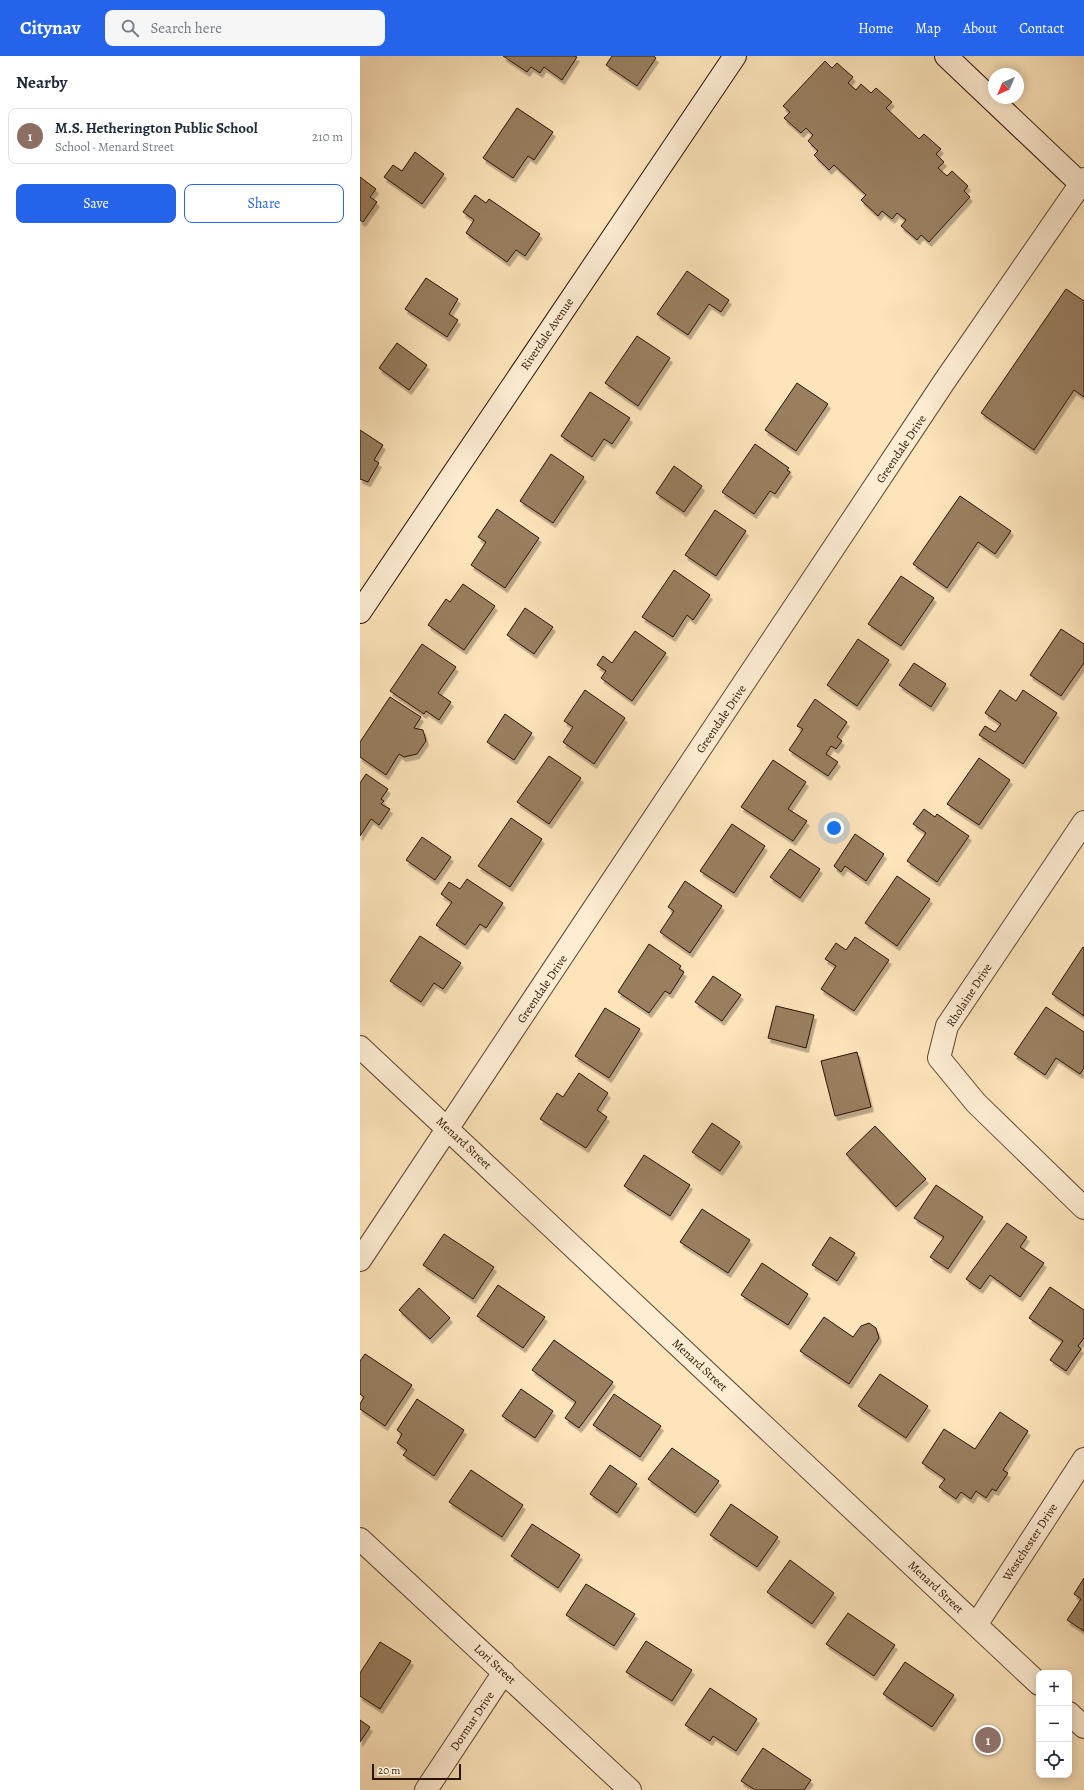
<!DOCTYPE html>
<html lang="en">
<head>
<meta charset="utf-8">
<style>
	:root { --surface:#fff; --page:#f6f6f7; --text:#1f2937; --muted:#747a83; --line:#e0e1e3; --accent:#2563eb }
	body { margin:0; font-family:Alegreya,serif; background:var(--page); color:var(--text) }
	.controls { position:absolute; right:12px; bottom:12px; display:grid; overflow:hidden; border-radius:8px; box-shadow:0 2px 10px #0003 }
	.controls button { width:36px; height:36px; display:grid; place-items:center; padding:0; border:0; border-bottom:1px solid var(--line); background:var(--surface); color:var(--text); font:20px sans-serif }
	.compass { position:absolute; left:628px; top:12px; width:36px; height:36px; border-radius:50%; background:var(--surface); box-shadow:0 2px 10px #0003; rotate:224deg }
	.scale { position:absolute; left:12px; bottom:10px; width:89px; box-sizing:border-box; padding-left:4px; border:2px solid #2c1200; border-top:0; font-size:11px; line-height:14px; white-space:nowrap; color:#2c1200; -webkit-text-stroke:3px #feedd3; paint-order:stroke }
	.you { position:absolute; left:474px; top:772px; width:14px; height:14px; margin:-10px; border:3px solid #fff; border-radius:50%; background:#1a73e8; box-shadow:0 0 0 6px #1a73e833 }
	.badge { display:grid; place-items:center; width:26px; height:26px; border-radius:50%; background:var(--accent); color:#fff; font-size:13px; font-weight:700 }
	.pin { position:absolute; translate:-50% -50%; border:2px solid #fff; box-shadow:0 1px 4px #0006 }
	.list { margin:0; padding:0; list-style:none }
	h2 { display:flex; justify-content:space-between; align-items:center; height:52px; margin:0; padding:0 16px; font-size:17px }
	h2 small { font-size:13px; font-weight:400; color:var(--muted) }
	.list li { display:grid; grid-template-columns:26px 1fr auto; gap:12px; align-items:center; box-sizing:border-box; height:56px; margin:0 8px 8px; padding:0 8px; border:1px solid var(--line); border-radius:8px }
	.list b { display:block; font-size:15px; white-space:nowrap }
	.list p { margin:0; font-size:13px; white-space:nowrap; color:var(--muted) }
	.list em { font-size:13px; font-style:normal; color:var(--muted) }
	.actions { display:flex; gap:8px; padding:12px 16px }
	.actions a { flex:1; padding:9px 0; border:1px solid var(--accent); border-radius:8px; text-align:center; font-size:14px; color:var(--accent) }
	.actions .main { background:var(--accent); color:#fff }
	.icon { flex:none; width:22px; height:22px; fill:none; stroke:currentColor; stroke-width:2; stroke-linecap:round; stroke-linejoin:round }
	.map { position:relative; flex:none; width:724px; height:1734px; overflow:hidden }
	header { display:flex; align-items:center; gap:24px; box-sizing:border-box; height:56px; padding:0 20px; background:var(--accent); color:#fff }
	header strong { font-size:19px }
	nav { display:flex; gap:22px; margin-inline-start:auto; font-size:14px }
	.search { width:280px; height:36px; background:var(--page); display:flex; align-items:center; gap:10px; box-sizing:border-box; padding:0 14px; border-radius:8px; color:var(--muted); font-size:15px }
	main { display:flex }
	aside { flex:1; background:var(--surface) }
	.map>svg:first-child { display:block }
	.building { fill:#997f61; stroke:#2c1200; filter:url(#shadow) }
	.lines { fill:none; stroke-linecap:round; stroke-linejoin:round }
	.street-casing { stroke:#60462f; stroke-width:24 }
	.secondary-casing { stroke:#2c1200; stroke-width:24 }
	.street { stroke:#feedd3; stroke-width:22 }
	.secondary { stroke:#feedd3; stroke-width:22 }
	.labels { text-anchor:middle; dominant-baseline:central; stroke-width:3; stroke-linejoin:round; paint-order:stroke }
	.street-label { font-size:12px; fill:#2c1200; stroke:#feedd3 }
</style>
</head>
<body>
<header>
<strong>Citynav</strong>
<div class="search"><svg class="icon" aria-label="search" viewBox="0 0 24 24"><circle cx="10" cy="10" r="6"/><path d="M15 15l6 6"/></svg>Search here</div>
<nav><a>Home</a><a>Map</a><a>About</a><a>Contact</a></nav>
</header>
<main>
<aside>
<h2>Nearby<small></small></h2>
<ul class="list">
<li><span class="badge" style="background:#8d6e63">1</span><div><b>M.S. Hetherington Public School</b><p>School · Menard Street</p></div><em>210 m</em></li>
</ul>
<div class="actions"><a class="main">Save</a><a>Share</a></div>
</aside>
<div class="map">
<svg width="724" height="1734" viewBox="0 0 724 1734">
	<defs>
		<filter id="shadow"><feDropShadow dx="2.5" dy="4.5" stdDeviation="0" flood-color="#0004"/></filter>
	</defs>
	<rect width="100%" height="100%" fill="#fde4bb"/>
	<filter id="stains"><feTurbulence type="fractalNoise" baseFrequency=".005" numOctaves="4"/><feColorMatrix values="0 0 0 0 .2 0 0 0 0 .09 0 0 0 0 .02 0 0 0 .5 -.17"/></filter>
	<radialGradient id="worn" r=".72"><stop offset=".6" stop-color="#630" stop-opacity="0"/><stop offset="1" stop-color="#630" stop-opacity=".3"/></radialGradient>
	<path class="building" d="M 143,0 L 214,0 L 217,1 L 202,24 L 184,11 L 180,17 L 171,11 L 167,16 Z
		M 252,0 L 294,0 L 296,2 L 277,30 L 246,9 Z
		M 465,5 L 472,12 L 477,7 L 493,21 L 488,27 L 496,34 L 501,28 L 511,37 L 516,32 L 532,46 L 526,52 L 559,83 L 564,78 L 581,93 L 576,98 L 584,106 L 578,112 L 587,120 L 592,115 L 608,130 L 604,135 L 610,141 L 569,186 L 561,179 L 557,184 L 541,170 L 546,164 L 537,157 L 532,163 L 522,155 L 518,160 L 501,144 L 506,139 L 474,109 L 469,114 L 454,99 L 458,95 L 448,85 L 453,79 L 446,72 L 441,77 L 424,62 L 430,56 L 423,50 Z
		M 157,52 L 193,76 L 174,104 L 168,100 L 153,122 L 123,102 Z
		M 55,96 L 84,118 L 62,148 L 24,121 L 33,109 L 42,115 Z
		M 0,121 L 16,133 L 10,141 L 17,146 L 3,166 L 0,164 Z
		M 115,139 L 126,147 L 129,143 L 180,178 L 165,200 L 156,194 L 147,206 L 106,177 L 114,164 L 103,156 Z
		M 327,215 L 369,244 L 361,256 L 349,248 L 328,279 L 297,258 Z
		M 66,222 L 98,243 L 89,258 L 98,264 L 87,281 L 45,253 Z
		M 706,233 L 724,245 L 724,341 L 714,334 L 674,394 L 621,357 Z
		M 277,280 L 310,302 L 278,350 L 245,327 Z
		M 37,287 L 67,309 L 49,334 L 19,312 Z
		M 437,327 L 468,348 L 436,395 L 405,374 Z
		M 230,336 L 270,362 L 252,388 L 244,383 L 232,401 L 201,380 Z
		M 0,374 L 23,389 L 14,404 L 19,407 L 8,426 L 0,423 Z
		M 395,388 L 429,412 L 427,414 L 430,416 L 415,438 L 410,435 L 394,458 L 362,436 Z
		M 191,398 L 224,421 L 193,467 L 160,445 Z
		M 314,410 L 342,430 L 324,456 L 296,437 Z
		M 600,440 L 651,475 L 635,498 L 618,486 L 587,532 L 553,508 Z
		M 137,453 L 179,482 L 145,532 L 111,509 L 126,486 L 118,481 Z
		M 355,454 L 386,475 L 356,520 L 325,499 Z
		M 314,514 L 350,539 L 333,564 L 327,559 L 313,581 L 282,561 Z
		M 541,520 L 574,542 L 541,590 L 508,568 Z
		M 103,528 L 135,550 L 104,594 L 68,569 L 86,543 L 90,546 Z
		M 165,552 L 193,571 L 174,598 L 147,579 Z
		M 701,573 L 724,588 L 724,607 L 701,640 L 670,619 Z
		M 275,575 L 306,597 L 272,645 L 241,622 L 246,615 L 237,609 L 243,600 L 252,607 Z
		M 498,583 L 529,604 L 497,650 L 467,629 Z
		M 62,588 L 96,611 L 78,637 L 91,646 L 79,664 L 66,655 L 64,658 L 30,635 Z
		M 554,607 L 586,628 L 571,651 L 539,629 Z
		M 225,634 L 265,662 L 234,708 L 203,686 L 213,671 L 204,665 Z
		M 640,634 L 656,645 L 663,634 L 697,657 L 663,708 L 619,679 L 625,670 L 635,676 L 641,668 L 625,657 Z
		M 30,641 L 61,661 L 54,672 L 63,674 L 66,685 L 57,698 L 44,701 L 39,698 L 26,719 L 0,701 L 0,686 Z
		M 455,643 L 487,666 L 477,681 L 482,685 L 476,693 L 471,690 L 466,698 L 478,706 L 468,720 L 429,694 L 443,673 L 437,670 Z
		M 145,658 L 172,677 L 154,704 L 127,686 Z
		M 189,700 L 221,722 L 189,768 L 157,746 Z
		M 619,702 L 650,724 L 619,769 L 587,748 Z
		M 413,704 L 446,726 L 428,753 L 447,765 L 433,785 L 381,751 Z
		M 6,718 L 28,733 L 21,743 L 24,745 L 21,748 L 30,753 L 19,769 L 11,763 L 0,780 L 0,727 Z
		M 564,753 L 575,761 L 577,758 L 609,780 L 577,826 L 547,805 L 566,777 L 553,768 Z
		M 151,762 L 182,783 L 150,831 L 118,810 Z
		M 372,768 L 405,790 L 374,837 L 340,815 Z
		M 495,778 L 524,798 L 506,825 L 485,810 L 481,816 L 474,810 Z
		M 62,781 L 91,801 L 75,824 L 46,804 Z
		M 430,793 L 460,813 L 440,842 L 410,821 Z
		M 537,820 L 570,843 L 537,890 L 505,867 Z
		M 107,823 L 143,847 L 126,872 L 120,868 L 105,889 L 76,869 L 92,846 L 81,838 L 89,826 L 100,833 Z
		M 325,825 L 362,850 L 330,897 L 300,876 L 314,855 L 308,851 Z
		M 60,880 L 101,907 L 83,933 L 74,927 L 61,946 L 30,925 Z
		M 495,881 L 529,904 L 494,955 L 461,933 L 476,910 L 465,903 L 476,887 L 486,894 Z
		M 289,888 L 321,910 L 319,913 L 324,916 L 310,938 L 305,935 L 289,957 L 258,936 Z
		M 723,891 L 724,892 L 724,960 L 692,938 Z
		M 353,920 L 381,939 L 362,965 L 335,946 Z
		M 416,950 L 454,959 L 446,992 L 408,982 Z
		M 686,951 L 724,976 L 724,1012 L 720,1018 L 696,1002 L 685,1019 L 654,998 Z
		M 245,952 L 280,973 L 249,1022 L 215,1000 Z
		M 497,996 L 511,1051 L 475,1060 L 461,1005 Z
		M 219,1017 L 248,1037 L 237,1054 L 247,1061 L 226,1092 L 180,1063 L 197,1037 L 203,1041 Z
		M 352,1067 L 380,1086 L 360,1115 L 332,1096 Z
		M 515,1070 L 566,1123 L 536,1151 L 486,1098 Z
		M 284,1099 L 330,1129 L 310,1160 L 264,1130 Z
		M 576,1129 L 623,1161 L 588,1213 L 570,1201 L 584,1181 L 554,1162 Z
		M 342,1153 L 390,1184 L 368,1217 L 320,1186 Z
		M 647,1167 L 667,1181 L 660,1191 L 684,1207 L 660,1241 L 630,1219 L 620,1233 L 606,1223 Z
		M 84,1178 L 134,1211 L 113,1243 L 63,1209 Z
		M 470,1181 L 495,1197 L 477,1225 L 452,1209 Z
		M 402,1207 L 448,1238 L 428,1269 L 381,1239 Z
		M 138,1229 L 185,1261 L 163,1292 L 117,1260 Z
		M 690,1231 L 724,1254 L 724,1282 L 718,1290 L 721,1293 L 706,1315 L 690,1304 L 703,1285 L 669,1262 Z
		M 59,1232 L 90,1262 L 70,1283 L 39,1254 Z
		M 464,1261 L 493,1281 L 501,1270 L 509,1267 L 516,1272 L 519,1282 L 489,1328 L 440,1295 Z
		M 194,1284 L 253,1326 L 219,1372 L 205,1362 L 216,1346 L 172,1314 Z
		M 5,1298 L 52,1329 L 25,1370 L 0,1353 L 0,1348 L 4,1341 L 0,1338 L 0,1305 Z
		M 520,1318 L 568,1350 L 546,1382 L 498,1350 Z
		M 161,1333 L 193,1355 L 175,1382 L 142,1360 Z
		M 254,1338 L 301,1370 L 280,1401 L 233,1369 Z
		M 57,1343 L 104,1374 L 74,1420 L 43,1399 L 47,1394 L 37,1387 L 42,1378 L 37,1374 Z
		M 640,1356 L 668,1375 L 643,1414 L 648,1417 L 636,1435 L 632,1433 L 626,1442 L 616,1435 L 611,1443 L 601,1436 L 596,1443 L 579,1431 L 585,1423 L 562,1407 L 584,1373 L 615,1393 Z
		M 312,1392 L 359,1425 L 335,1457 L 288,1423 Z
		M 250,1409 L 277,1428 L 257,1457 L 230,1438 Z
		M 111,1414 L 163,1449 L 142,1481 L 89,1446 Z
		M 371,1448 L 418,1481 L 397,1511 L 350,1479 Z
		M 172,1468 L 220,1499 L 198,1532 L 151,1500 Z
		M 430,1504 L 474,1537 L 452,1568 L 407,1536 Z
		M 724,1522 L 724,1575 L 707,1564 L 721,1543 L 714,1538 Z
		M 226,1528 L 275,1558 L 254,1590 L 206,1559 Z
		M 488,1557 L 535,1589 L 514,1620 L 466,1588 Z
		M 286,1585 L 332,1614 L 312,1645 L 266,1616 Z
		M 20,1586 L 51,1605 L 20,1653 L 0,1640 L 0,1617 Z
		M 545,1606 L 594,1639 L 572,1671 L 523,1638 Z
		M 350,1632 L 397,1663 L 376,1695 L 353,1680 L 350,1685 L 325,1669 Z
		M 0,1664 L 10,1671 L 0,1686 Z
		M 403,1692 L 451,1724 L 444,1734 L 395,1734 L 381,1725 Z"/>
	<g class="lines">
		<defs>
			<path id="street" d="M 724,766 L 587,970 L 579,1002 L 616,1047 L 724,1152
				M 0,991 L 679,1628
				M 0,1204 L 584,326 L 724,123
				M 0,1483 L 270,1734
				M 616,1569 L 724,1403
				M 709,1657 L 724,1671
				M 66,1734 L 144,1616"/>
			<path id="secondary" d="M 586,0 L 724,131
				M 0,556 L 375,0"/>
		</defs>
		<use href="#street" class="street-casing"/>
		<use href="#secondary" class="secondary-casing"/>
		<use href="#street" class="street"/>
		<use href="#secondary" class="secondary"/>
	</g>
	<g class="labels">
		<g class="street-label">
			<text transform="translate(187 278) rotate(-56)">Riverdale Avenue</text>
			<text transform="translate(541 393) rotate(-56)">Greendale Drive</text>
			<text transform="translate(361 663) rotate(-56)">Greendale Drive</text>
			<text transform="translate(182 933) rotate(-56)">Greendale Drive</text>
			<text transform="translate(609 939) rotate(-57)">Rholaine Drive</text>
			<text transform="translate(104 1087) rotate(43)">Menard Street</text>
			<text transform="translate(340 1309) rotate(43)">Menard Street</text>
			<text transform="translate(670 1486) rotate(-57)">Westchester Drive</text>
			<text transform="translate(576 1531) rotate(43)">Menard Street</text>
			<text transform="translate(135 1608) rotate(43)">Lori Street</text>
			<text transform="translate(112 1665) rotate(-56)">Dormar Drive</text>
		</g>
	</g>
	<rect width="100%" height="100%" filter="url(#stains)"/>
	<rect width="100%" height="100%" fill="url(#worn)"/>
</svg>
<div class="controls">
<button>+</button>
<button>−</button>
<button><svg class="icon" aria-label="locate" viewBox="0 0 24 24"><circle cx="12" cy="12" r="6"/><path d="M12 2v4M12 18v4M2 12h4M18 12h4"/></svg></button>
</div>
<svg class="compass" viewBox="-18 -18 36 36"><path d="M0-13l5 13h-10z" fill="#e53935"/><path d="M0 13l5-13h-10z" fill="#747a83"/></svg>
<div class="scale">20 m</div>
<div class="you"></div>
<div class="pin badge" style="left:628px;top:1684px;background:#8d6e63">1</div>
</div>
</main>
</body>
</html>
